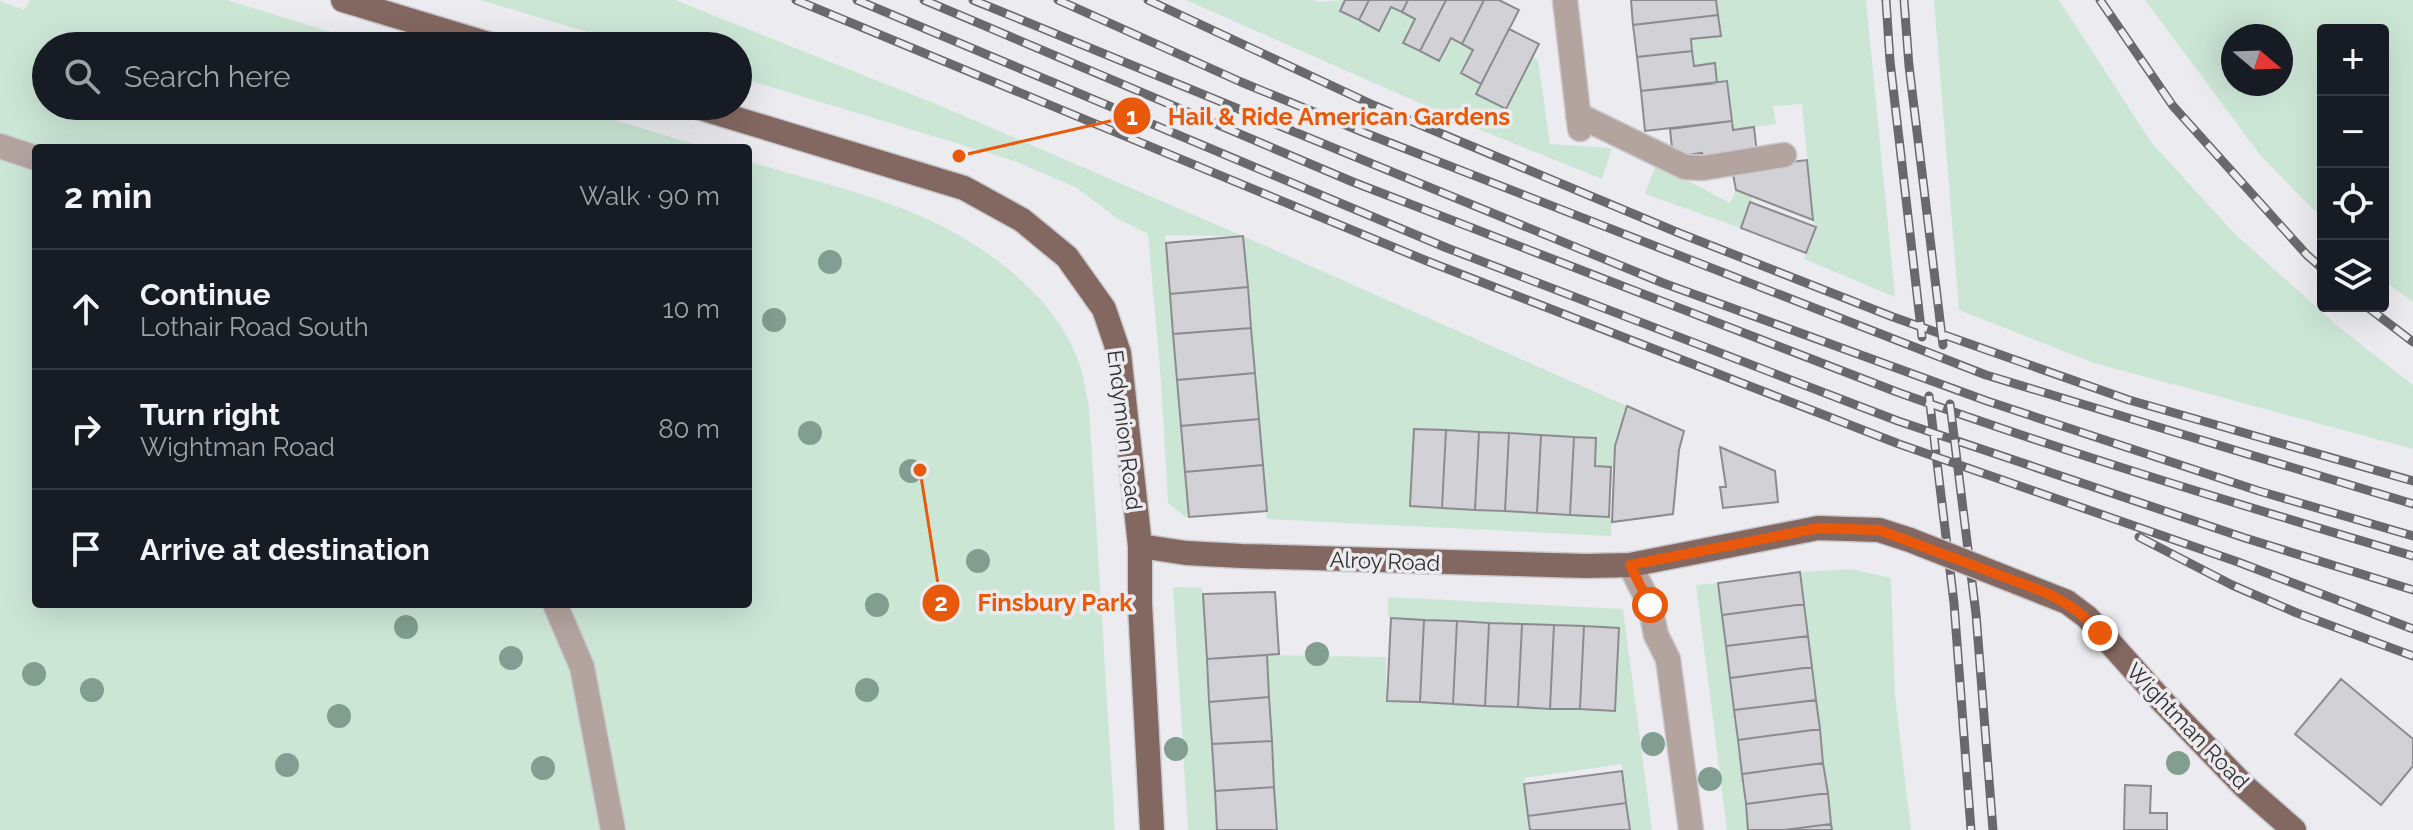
<!DOCTYPE html>
<html lang="en">
<head>
<meta charset="utf-8">
<style>
	:root { --surface:#171b24; --page:#20242c; --text:#f1f3f6; --muted:#9ea1a6; --line:#363941 }
	body { margin:0; font-family:Raleway,sans-serif; background:var(--page); color:var(--text) }
	.controls { position:absolute; right:24px; top:24px; display:grid; overflow:hidden; border-radius:8px; box-shadow:0 8px 32px #0002 }
	.controls button { width:72px; height:72px; display:grid; place-items:center; padding:0; border:0; border-bottom:2px solid var(--line); background:var(--surface); color:var(--text); font:40px sans-serif }
	.compass { position:absolute; left:2221px; top:24px; width:72px; height:72px; border-radius:50%; background:var(--surface); box-shadow:0 8px 32px #0002; rotate:109deg }
	.stop { position:absolute; width:24px; height:24px; margin:-18px; border:6px solid #ea580c; border-radius:50%; background:#fff }
	.stop.end { background:#ea580c; border-color:#fff; box-shadow:0 2px 8px #0008 }
	.list { margin:0; padding:0; list-style:none }
	h2 { display:flex; justify-content:space-between; align-items:center; height:104px; margin:0; padding:0 32px; font-size:34px }
	h2 small { font-size:26px; font-weight:400; color:var(--muted) }
	.list li { display:grid; grid-template-columns:52px 1fr auto; gap:24px; align-items:center; box-sizing:border-box; height:120px; padding:0 32px; border-top:2px solid var(--line) }
	.list b { display:block; font-size:30px; white-space:nowrap }
	.list p { margin:0; font-size:26px; white-space:nowrap; color:var(--muted) }
	.list em { font-size:26px; font-style:normal; color:var(--muted) }
	.icon { flex:none; width:44px; height:44px; fill:none; stroke:currentColor; stroke-width:2; stroke-linecap:round; stroke-linejoin:round }
	.map { position:relative; flex:none; width:2413px; height:830px; overflow:hidden }
	.search { position:absolute; background:var(--surface); box-shadow:0 8px 32px #0002; left:32px; top:32px; width:720px; height:88px; display:flex; align-items:center; gap:20px; box-sizing:border-box; padding:0 28px; border-radius:44px; color:var(--muted); font-size:30px }
	.panel { position:absolute; background:var(--surface); box-shadow:0 8px 32px #0002; left:32px; top:144px; width:720px; height:464px; border-radius:8px }
	.map>svg:first-child { display:block }
	.green { fill:#cce6d6; fill-rule:evenodd }
	.building { fill:#d2d2d6; stroke:#8c8c90; stroke-width:2 }
	.lines { fill:none; stroke-linecap:round; stroke-linejoin:round }
	.minor-casing { stroke:#cacace; stroke-width:27 }
	.major-casing { stroke:#cacace; stroke-width:27 }
	.minor { stroke:#b3a4a0; stroke-width:24 }
	.major { stroke:#836861; stroke-width:24 }
	.rail-casing { stroke:#69696b; stroke-width:9 }
	.rail { stroke:#ececf0; stroke-width:6; stroke-dasharray:18; stroke-linecap:butt }
	.major-bridge-casing { stroke:#cacace; stroke-width:27; stroke-linecap:butt }
	.major-bridge { stroke:#836861; stroke-width:24 }
	.tree { fill:#819e90 }
	.route { stroke:#ea580c; stroke-width:10 }
	.labels { text-anchor:middle; dominant-baseline:central; stroke-width:7; stroke-linejoin:round; paint-order:stroke }
	.street-label { font-size:22px; fill:#303031; stroke:#ececf0 }
	.leader { fill:none; stroke:#e8590c; stroke-width:3 }
	.callout-dot { fill:#e8590c; stroke:#ececf0; stroke-width:3 }
	.mark-label { font-size:24px; text-anchor:middle; font-weight:bold; fill:#fff }
	.callout-label { font-size:24px; text-anchor:middle; font-weight:bold; fill:#e8590c; stroke:#ececf0; stroke-width:7; stroke-linejoin:round; paint-order:stroke }
</style>
</head>
<body>
<div class="map">
<svg width="2413" height="830" viewBox="0 0 2413 830">
	<rect width="100%" height="100%" fill="#ececf0"/>
	<path class="green" d="M 30,0 L 227,0 L 376,46 L 46,46 L 46,106 L 570,106 L 706,148 L 36,148 L 36,604 L 748,604 L 748,161 C 800,177 855,190 906,210 C 976,237 1055,292 1080,365 C 1084,379 1086,394 1089,407 L 1115,830 L 0,830 L 0,1 L 24,10 Z
		M 480,0 L 675,0 L 936,104 L 1243,236 L 1627,406 L 1615,446 L 1614,467 L 1595,466 L 1595,438 L 1414,430 L 1410,506 L 1612,517 L 1611,536 L 1266,519 L 1267,511 L 1243,236 L 1165,235 L 1189,517 L 1185,517 L 1168,503 L 1161,381 L 1148,234 L 1118,219 L 1077,188 L 1015,161 L 738,77 L 738,46 L 635,46 Z
		M 1186,0 L 1313,0 L 1317,2 L 1345,0 L 1340,11 L 1378,30 L 1391,7 L 1415,19 L 1404,43 L 1439,61 L 1451,38 L 1473,50 L 1461,73 L 1481,84 L 1476,94 L 1506,109 L 1533,57 L 1538,60 L 1550,144 L 1612,148 L 1602,179 L 1478,129 Z
		M 1717,0 L 1866,0 L 1895,297 L 1804,259 L 1816,227 L 1813,220 L 1802,104 L 1773,106 L 1776,124 L 1733,130 L 1727,82 L 1717,83 L 1715,63 L 1694,66 L 1691,39 L 1720,36 Z
		M 1934,0 L 2059,0 L 2151,142 L 2235,234 L 2340,328 L 2413,385 L 2413,449 L 2094,363 L 1959,310 Z
		M 2145,0 L 2413,0 L 2413,302 L 2383,280 L 2383,30 L 2323,30 L 2323,219 L 2260,155 ZM 2233,36 L 2281,36 L 2281,84 L 2233,84 Z
		M 1656,164 L 1730,203 L 1736,190 L 1753,197 L 1741,228 L 1645,194 Z
		M 1851,569 L 1891,578 L 1895,696 L 1911,830 L 1832,830 L 1800,572 Z
		M 1718,583 L 1748,830 L 1727,830 L 1696,585 Z
		M 1173,587 L 1202,588 L 1217,830 L 1188,830 Z
		M 1388,597 L 1623,609 L 1652,830 L 1630,830 L 1622,764 L 1524,778 L 1530,830 L 1277,830 L 1267,655 L 1386,657 L 1386,701 L 1615,711 L 1619,628 L 1391,618 L 1388,617 Z"/>
	<path class="building" d="M 1345,0 L 1369,0 L 1359,20 L 1340,11 Z
		M 1369,0 L 1408,0 L 1402,12 L 1391,7 L 1379,31 L 1359,20 Z
		M 1408,0 L 1446,0 L 1420,51 L 1403,43 L 1415,19 L 1402,12 Z
		M 1446,0 L 1484,0 L 1462,44 L 1451,38 L 1439,61 L 1420,51 Z
		M 1484,0 L 1499,0 L 1519,10 L 1481,84 L 1461,73 L 1473,50 L 1462,44 Z
		M 1631,0 L 1716,0 L 1718,15 L 1633,25 Z
		M 1718,15 L 1721,36 L 1691,39 L 1692,51 L 1637,57 L 1633,25 Z
		M 1509,29 L 1539,44 L 1506,109 L 1476,94 Z
		M 1692,51 L 1694,66 L 1715,63 L 1717,83 L 1641,91 L 1637,57 Z
		M 1727,81 L 1732,121 L 1645,131 L 1641,91 Z
		M 1732,121 L 1733,130 L 1754,127 L 1757,154 L 1703,161 L 1702,153 L 1673,157 L 1670,129 Z
		M 1807,160 L 1813,220 L 1736,190 L 1732,169 Z
		M 1750,202 L 1816,227 L 1806,253 L 1741,228 Z
		M 1243,236 L 1248,287 L 1170,294 L 1166,243 Z
		M 1248,287 L 1251,328 L 1173,334 L 1170,294 Z
		M 1251,328 L 1255,373 L 1177,380 L 1173,334 Z
		M 1255,373 L 1259,419 L 1181,426 L 1177,380 Z
		M 1627,406 L 1684,431 L 1679,450 L 1673,514 L 1612,522 L 1615,446 Z
		M 1259,419 L 1263,465 L 1185,472 L 1181,426 Z
		M 1414,429 L 1446,430 L 1442,508 L 1410,506 Z
		M 1446,430 L 1479,432 L 1475,510 L 1442,508 Z
		M 1479,432 L 1509,433 L 1505,511 L 1475,510 Z
		M 1509,433 L 1541,435 L 1537,513 L 1505,511 Z
		M 1541,435 L 1574,437 L 1570,515 L 1537,513 Z
		M 1574,437 L 1596,438 L 1595,466 L 1611,467 L 1609,517 L 1570,515 Z
		M 1720,447 L 1775,471 L 1778,502 L 1723,508 L 1720,487 L 1726,487 Z
		M 1263,465 L 1267,511 L 1189,517 L 1185,472 Z
		M 1800,572 L 1804,604 L 1722,615 L 1718,583 Z
		M 1275,592 L 1279,654 L 1207,659 L 1203,594 Z
		M 1804,604 L 1808,636 L 1726,646 L 1722,615 Z
		M 1391,618 L 1424,620 L 1420,702 L 1387,701 Z
		M 1424,620 L 1457,621 L 1453,704 L 1420,702 Z
		M 1457,621 L 1489,623 L 1485,706 L 1453,704 Z
		M 1489,623 L 1522,624 L 1518,707 L 1485,706 Z
		M 1522,624 L 1554,625 L 1550,709 L 1518,707 Z
		M 1554,625 L 1584,626 L 1580,709 L 1550,709 Z
		M 1584,626 L 1619,628 L 1615,711 L 1580,709 Z
		M 1808,636 L 1812,667 L 1730,678 L 1726,646 Z
		M 1267,655 L 1269,697 L 1209,702 L 1207,659 Z
		M 1812,667 L 1816,700 L 1734,710 L 1730,678 Z
		M 2341,679 L 2413,739 L 2413,766 L 2381,805 L 2295,734 Z
		M 1269,697 L 1272,741 L 1212,744 L 1209,702 Z
		M 1816,700 L 1820,729 L 1738,740 L 1734,710 Z
		M 1820,729 L 1823,763 L 1742,774 L 1738,740 Z
		M 1272,741 L 1274,787 L 1215,791 L 1212,744 Z
		M 1823,763 L 1828,793 L 1746,804 L 1742,774 Z
		M 1622,771 L 1626,803 L 1528,816 L 1524,784 Z
		M 2125,785 L 2151,786 L 2150,813 L 2167,813 L 2167,830 L 2124,830 Z
		M 1274,787 L 1277,830 L 1217,830 L 1215,791 Z
		M 1828,793 L 1831,824 L 1784,830 L 1748,830 L 1746,804 Z
		M 1626,803 L 1630,830 L 1530,830 L 1528,816 Z
		M 1831,824 L 1832,830 L 1784,830 Z"/>
	<g class="lines">
		<defs>
			<path id="minor" d="M 1565,0 L 1580,129
				M 1578,115 L 1685,167 L 1703,168 L 1784,155
				M 0,146 L 36,158
				M 1630,565 L 1650,605 L 1656,635 L 1668,659 L 1691,830
				M 555,604 L 582,667 L 613,830"/>
			<path id="major" d="M 343,0 L 495,46
				M 694,106 L 964,188 L 1022,220 L 1067,257 L 1104,309 L 1119,353 L 1140,546 L 1140,604 L 1152,830
				M 1140,546 L 1186,553 L 1242,556 L 1586,566 L 1630,565 L 1818,528 L 1879,530 L 1910,540
				M 2162,701 L 2245,787 L 2294,830"/>
		</defs>
		<use href="#minor" class="minor-casing"/>
		<use href="#major" class="major-casing"/>
		<use href="#minor" class="minor"/>
		<use href="#major" class="major"/>
		<defs>
			<path id="rail" d="M 796,0 L 1427,261 L 1899,444 L 2238,562 L 2413,629
				M 857,0 L 1447,248 L 1898,421 L 2245,538 L 2413,590
				M 924,0 L 1353,182 L 1897,392 C 2067,453 2240,505 2413,556
				M 973,0 L 1663,283 L 1987,401 L 2259,491 L 2413,536
				M 1058,0 L 1241,82 L 1365,133 L 1986,375 L 2413,504
				M 1148,0 L 1373,105 L 1679,233 L 1893,317 L 2129,400 L 2413,481
				M 1886,0 L 1890,61 L 1922,337
				M 1904,0 L 1909,66 L 1943,345
				M 2100,0 L 2173,106 L 2307,255 L 2323,269
				M 2366,306 L 2413,342
				M 1929,396 L 1954,603 L 1971,830
				M 1950,404 L 1976,614 L 1993,830
				M 2139,537 L 2232,585 L 2297,613 L 2413,656"/>
		</defs>
		<use href="#rail" class="rail-casing"/>
		<use href="#rail" class="rail"/>
		<defs>
			<path id="major-bridge" d="M 1910,540 L 2067,602 L 2087,617 L 2162,701"/>
		</defs>
		<use href="#major-bridge" class="major-bridge-casing"/>
		<use href="#major-bridge" class="major-bridge"/>
	</g>
	<g class="tree">
		<circle cx="830" cy="262" r="12"/>
		<circle cx="774" cy="320" r="12"/>
		<circle cx="810" cy="433" r="12"/>
		<circle cx="911" cy="471" r="12"/>
		<circle cx="978" cy="561" r="12"/>
		<circle cx="877" cy="605" r="12"/>
		<circle cx="406" cy="627" r="12"/>
		<circle cx="1317" cy="654" r="12"/>
		<circle cx="511" cy="658" r="12"/>
		<circle cx="34" cy="674" r="12"/>
		<circle cx="92" cy="690" r="12"/>
		<circle cx="867" cy="690" r="12"/>
		<circle cx="339" cy="716" r="12"/>
		<circle cx="1653" cy="744" r="12"/>
		<circle cx="1176" cy="749" r="12"/>
		<circle cx="2178" cy="763" r="12"/>
		<circle cx="287" cy="765" r="12"/>
		<circle cx="543" cy="768" r="12"/>
		<circle cx="1710" cy="779" r="12"/>
	</g>
	<g class="lines">
		<path class="route" d="M 1650,605 L 1630,565 L 1818,528 L 1879,530 L 2042,591 C 2066,602 2083,613 2100,633"/>
	</g>
	<g class="labels">
		<g class="street-label">
			<text transform="translate(1125 430) rotate(83)">Endymion Road</text>
			<text transform="translate(1385 561) rotate(2)">Alroy Road</text>
			<text transform="translate(2188 726) rotate(46)">Wightman Road</text>
		</g>
	</g>
	<path class="leader" d="M959 156L1132 116M920 470L941 603"/>
	<g class="callout-dot">
		<circle cx="959" cy="156" r="8"/>
		<circle cx="920" cy="470" r="8"/>
		<circle cx="1132" cy="116" r="20"/>
		<circle cx="941" cy="603" r="20"/>
	</g>
	<g class="mark-label">
		<text x="1132" y="125">1</text>
		<text x="941" y="611">2</text>
	</g>
	<g class="callout-label">
		<text x="1339" y="125">Hail &amp; Ride American Gardens</text>
		<text x="1055" y="611">Finsbury Park</text>
	</g>
</svg>
<div class="controls">
<button>+</button>
<button>−</button>
<button><svg class="icon" aria-label="locate" viewBox="0 0 24 24"><circle cx="12" cy="12" r="6"/><path d="M12 2v4M12 18v4M2 12h4M18 12h4"/></svg></button>
<button><svg class="icon" aria-label="layers" viewBox="0 0 24 24"><path d="M12 4l9 5-9 5-9-5zM3 14l9 5 9-5"/></svg></button>
</div>
<svg class="compass" viewBox="-18 -18 36 36"><path d="M0-13l5 13h-10z" fill="#e53935"/><path d="M0 13l5-13h-10z" fill="#9ea1a6"/></svg>
<div class="stop" style="left:1650px;top:605px"></div>
<div class="stop end" style="left:2100px;top:633px"></div>
<div class="search"><svg class="icon" aria-label="search" viewBox="0 0 24 24"><circle cx="10" cy="10" r="6"/><path d="M15 15l6 6"/></svg>Search here</div>
<section class="panel">
<h2>2 min<small>Walk · 90 m</small></h2>
<ul class="list">
<li><svg class="icon" aria-label="ahead" viewBox="0 0 24 24"><path d="M12 20V5M6 11l6-6 6 6"/></svg><div><b>Continue</b><p>Lothair Road South</p></div><em>10 m</em></li>
<li><svg class="icon" aria-label="right" viewBox="0 0 24 24"><path d="M7 20v-9h11M14 6l5 5-5 5"/></svg><div><b>Turn right</b><p>Wightman Road</p></div><em>80 m</em></li>
<li><svg class="icon" aria-label="arrive" viewBox="0 0 24 24"><path d="M6 21V4h12l-3 4 3 4H6"/></svg><div><b>Arrive at destination</b></div></li>
</ul>
</section>
</div>
</body>
</html>
